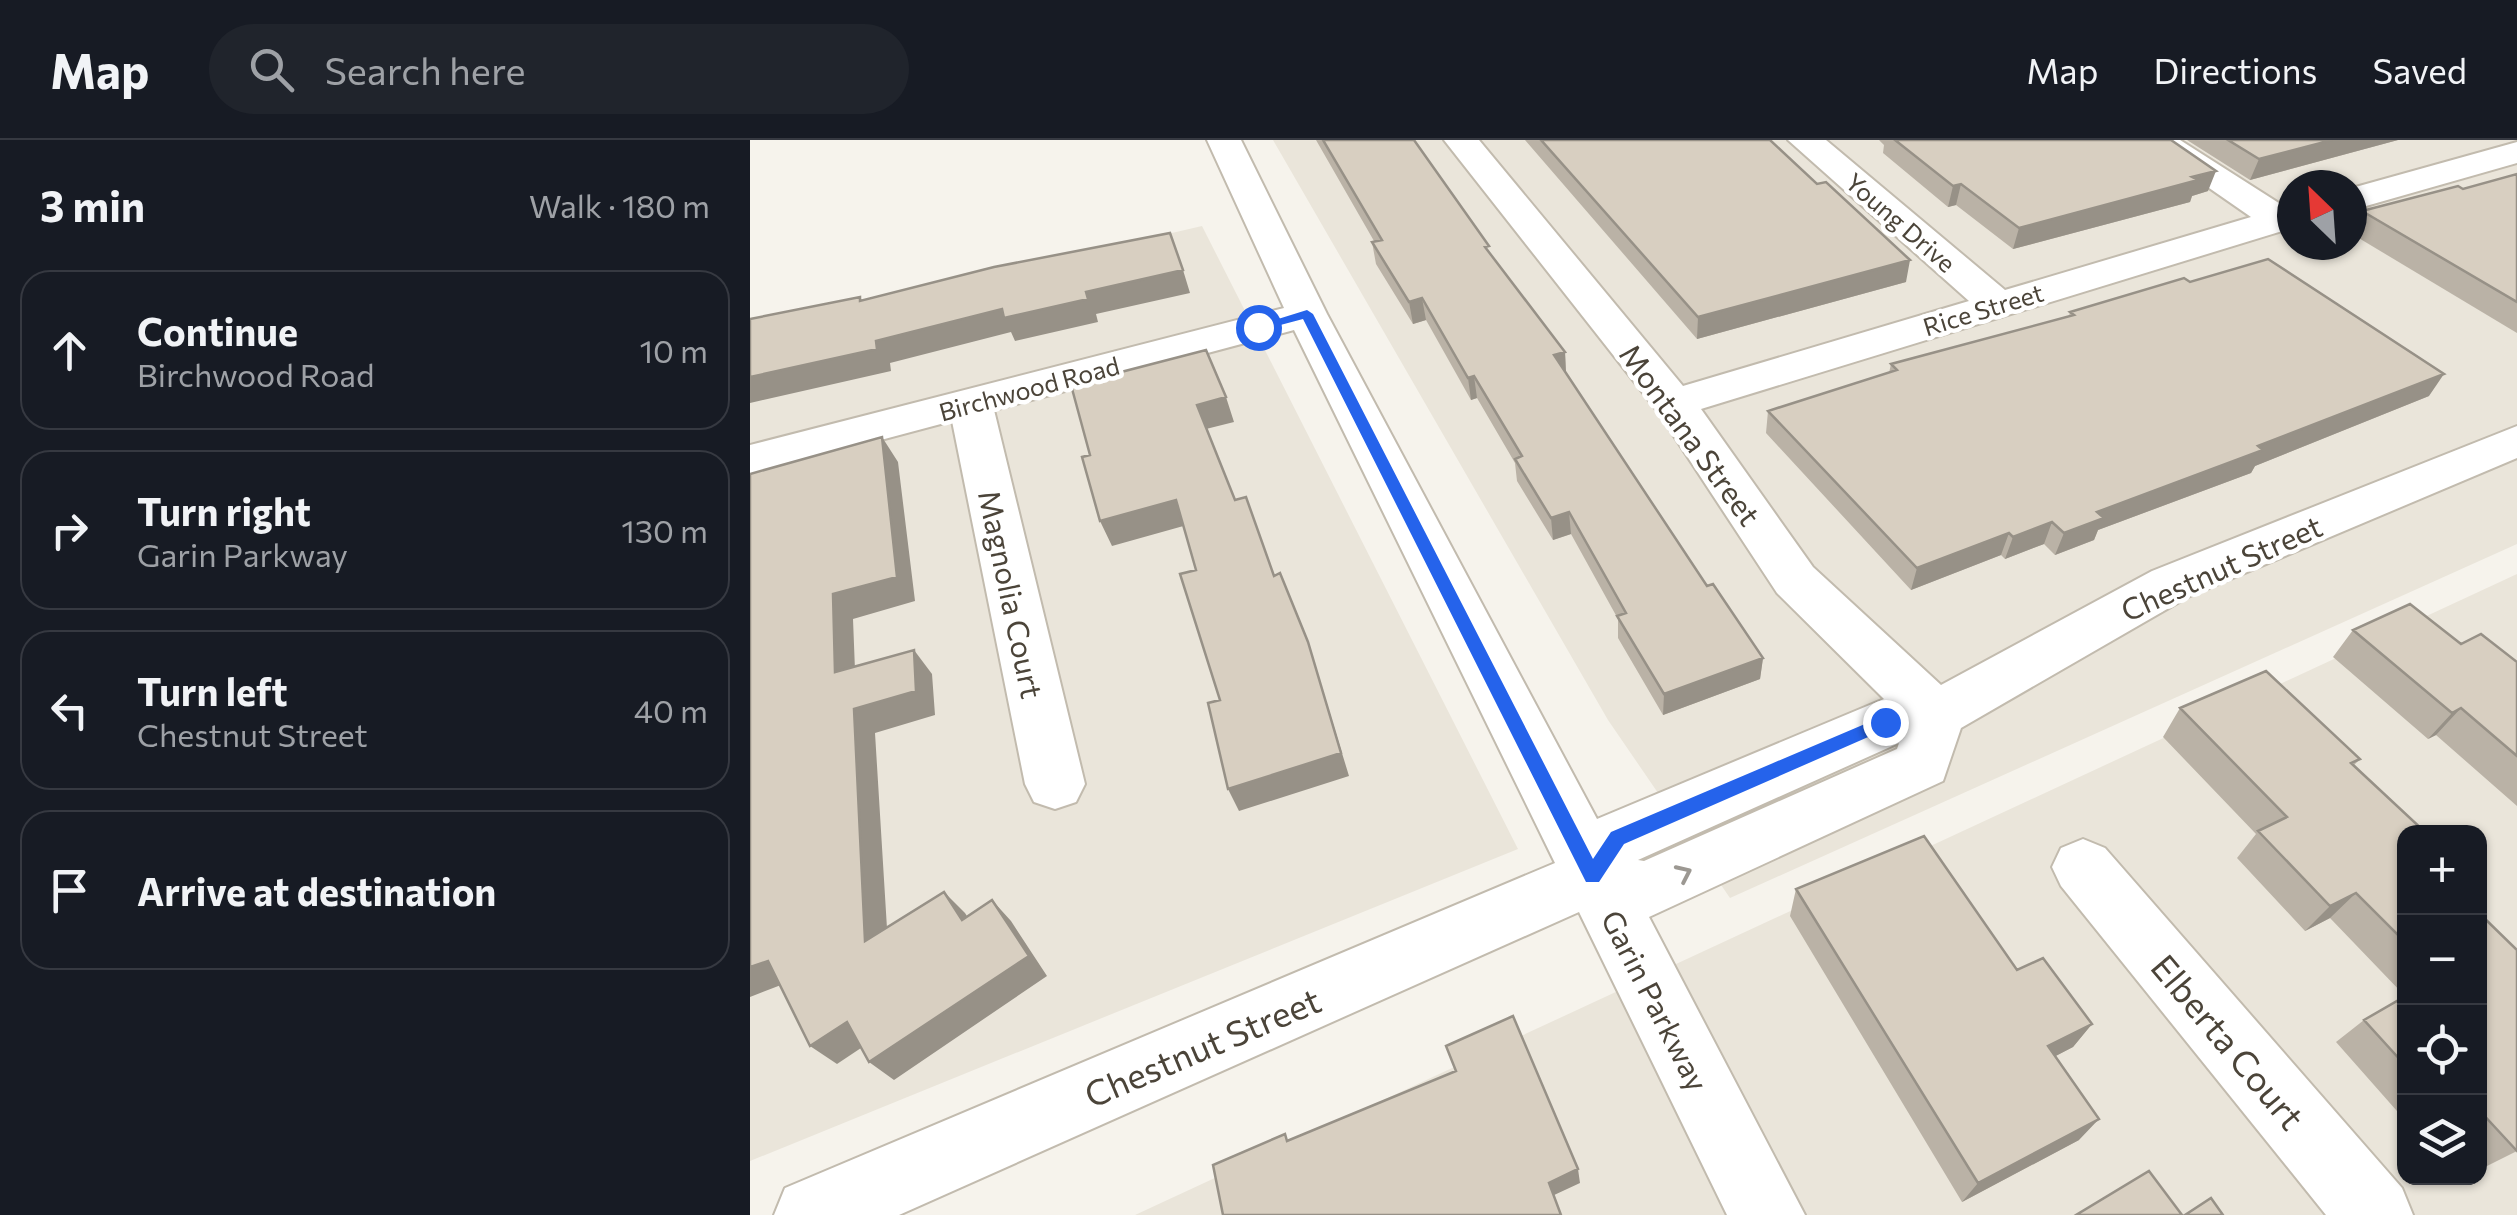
<!DOCTYPE html>
<html lang="en">
<head>
<meta charset="utf-8">
<style>
	:root { --surface:#171b24; --page:#20242c; --text:#f1f3f6; --muted:#9ea1a6; --line:#363941 }
	body { margin:0; font-family:Commissioner,sans-serif; background:var(--page); color:var(--text) }
	.controls { position:absolute; right:30px; bottom:30px; display:grid; overflow:hidden; border-radius:20px; box-shadow:0 2px 8px #0004 }
	.controls button { width:90px; height:90px; display:grid; place-items:center; padding:0; border:0; border-bottom:2px solid var(--line); background:var(--surface); color:var(--text); font:50px sans-serif }
	.compass { position:absolute; left:1527px; top:30px; width:90px; height:90px; border-radius:50%; background:var(--surface); box-shadow:0 2px 8px #0004; rotate:335deg }
	.stop { position:absolute; width:30px; height:30px; margin:-22px; border:8px solid #2563eb; border-radius:50%; background:#fff }
	.stop.end { background:#2563eb; border-color:#fff; box-shadow:0 2px 10px #0008 }
	.list { margin:0; padding:0; list-style:none }
	h2 { display:flex; justify-content:space-between; align-items:center; height:130px; margin:0; padding:0 40px; font-size:42px }
	h2 small { font-size:32px; font-weight:400; color:var(--muted) }
	.list li { display:grid; grid-template-columns:65px 1fr auto; gap:30px; align-items:center; box-sizing:border-box; height:160px; margin:0 20px 20px; padding:0 20px; border:2px solid var(--line); border-radius:30px }
	.list b { display:block; font-size:38px; white-space:nowrap }
	.list p { margin:0; font-size:32px; white-space:nowrap; color:var(--muted) }
	.list em { font-size:32px; font-style:normal; color:var(--muted) }
	.icon { flex:none; width:55px; height:55px; fill:none; stroke:currentColor; stroke-width:2; stroke-linecap:round; stroke-linejoin:round }
	.map { position:relative; flex:none; width:1767px; height:1075px; overflow:hidden }
	header { display:flex; align-items:center; gap:60px; box-sizing:border-box; height:140px; padding:0 50px; background:var(--surface); border-bottom:2px solid var(--line) }
	header strong { font-size:48px }
	nav { display:flex; gap:55px; margin-inline-start:auto; font-size:35px }
	.search { width:700px; height:90px; background:var(--page); display:flex; align-items:center; gap:25px; box-sizing:border-box; padding:0 35px; border-radius:55px; color:var(--muted); font-size:38px }
	main { display:flex }
	aside { flex:1; background:var(--surface) }
	.map>svg:first-child { display:block }
	.residential { fill:#eae5da; fill-rule:evenodd }
	.lines { fill:none; stroke-linecap:round; stroke-linejoin:round }
	.minor-casing { stroke:#c2bbae; stroke-width:4 }
	.minor { fill:#fff; fill-rule:evenodd }
	.wall { fill:#bab2a6 }
	.shaded-wall { fill:#979187 }
	.building { fill:#d8cfc1; stroke:#979187; stroke-width:2.5 }
	.oneway { stroke:#9c9892 }
	.route { fill:#2563eb }
	.labels { text-anchor:middle; dominant-baseline:central; stroke-width:9; stroke-linejoin:round; paint-order:stroke }
	.far-street-label { font-size:25px; fill:#4b4439; stroke:#fff }
	.street-label { font-size:30px; fill:#4b4439; stroke:#fff }
	.near-street-label { font-size:35px; fill:#4b4439; stroke:#fff }
</style>
</head>
<body>
<header>
<strong>Map</strong>
<div class="search"><svg class="icon" aria-label="search" viewBox="0 0 24 24"><circle cx="10" cy="10" r="6"/><path d="M15 15l6 6"/></svg>Search here</div>
<nav><a>Map</a><a>Directions</a><a>Saved</a></nav>
</header>
<main>
<aside>
<h2>3 min<small>Walk · 180 m</small></h2>
<ul class="list">
<li><svg class="icon" aria-label="ahead" viewBox="0 0 24 24"><path d="M12 20V5M6 11l6-6 6 6"/></svg><div><b>Continue</b><p>Birchwood Road</p></div><em>10 m</em></li>
<li><svg class="icon" aria-label="right" viewBox="0 0 24 24"><path d="M7 20v-9h11M14 6l5 5-5 5"/></svg><div><b>Turn right</b><p>Garin Parkway</p></div><em>130 m</em></li>
<li><svg class="icon" aria-label="left" viewBox="0 0 24 24"><path d="M17 20v-9H6M10 6l-5 5 5 5"/></svg><div><b>Turn left</b><p>Chestnut Street</p></div><em>40 m</em></li>
<li><svg class="icon" aria-label="arrive" viewBox="0 0 24 24"><path d="M6 21V4h12l-3 4 3 4H6"/></svg><div><b>Arrive at destination</b></div></li>
</ul>
</aside>
<div class="map">
<svg width="1767" height="1075" viewBox="0 0 1767 1075">
	<rect width="100%" height="100%" fill="#f6f3ec"/>
	<path class="residential" d="M 523,0 L 1767,0 L 1767,404 L 980,758 L 858,580 ZM 1542,45 L 1602,45 L 1602,105 L 1542,105 Z
		M 452,86 L 768,709 L 0,1021 L 0,191 Z
		M 1767,434 L 1767,1075 L 385,1075 ZM 1654,692 L 1730,692 L 1730,1038 L 1654,1038 Z"/>
	<g class="lines">
		<defs>
			<path id="minor" d="M 457,0 L 491,0 L 577,174 L 847,679 L 1134,559 L 1027,453 L 908,272 L 694,0 L 729,0 L 933,246 L 1219,161 L 1038,0 L 1076,0 L 1255,150 L 1501,77 L 1390,0 L 1430,0 L 1535,67 L 1542,65 L 1542,88 L 951,269 L 1063,427 L 1191,545 L 1402,431 L 1767,286 L 1767,318 L 1438,457 L 1211,588 L 1193,641 L 899,777 L 1055,1075 L 977,1075 L 829,772 L 149,1075 L 24,1075 L 35,1048 L 805,723 L 544,190 L 244,270 L 335,644 L 326,662 L 305,669 L 284,662 L 275,644 L 202,281 L 0,335 L 0,305 L 534,168 ZM 1149,603 L 1147,609 L 894,721 L 888,720 Z
				M 1767,2 L 1767,23 L 1602,70 L 1602,48 Z
				M 1333,699 L 1355,708 L 1652,1048 L 1663,1075 L 1576,1075 L 1311,746 L 1302,727 L 1311,708 Z"/>
		</defs>
		<use href="#minor" class="minor-casing"/>
		<use href="#minor" class="minor"/>
	</g>
	<path class="wall" d="M 566,0 L 664,0 L 740,114 L 815,212 L 816,233 L 957,446 L 1013,518 L 1010,539 L 913,575 L 868,498 L 868,479 L 821,394 L 803,400 L 767,341 L 765,323 L 727,258 L 721,260 L 676,180 L 663,184 L 626,124 L 622,102 L 624,101 Z
		M 775,0 L 1020,0 L 1156,142 L 947,199 Z
		M 1129,0 L 1421,0 L 1458,51 L 1442,56 L 1440,62 L 1263,109 L 1206,65 L 1198,67 L 1133,13 L 1134,5 Z
		M 1437,0 L 1648,0 L 1500,40 Z
		M 1767,34 L 1767,193 L 1602,94 L 1602,91 L 1612,71 L 1713,49 Z
		M 1440,142 L 1679,256 L 1505,326 L 1501,333 L 1348,390 L 1344,400 L 1305,415 L 1294,404 L 1255,419 L 1251,415 L 1161,450 L 1016,293 L 1018,271 L 1139,233 L 1141,224 L 1319,176 L 1320,172 Z
		M 1603,490 L 1711,504 L 1767,522 L 1767,666 L 1686,595 L 1678,599 L 1583,517 Z
		M 1430,568 L 1610,619 L 1604,625 L 1654,692 L 1654,855 L 1580,778 L 1555,791 L 1487,718 L 1506,694 L 1413,597 Z
		M 1046,749 L 1267,830 L 1342,884 L 1323,907 L 1305,916 L 1329,1000 L 1212,1062 L 1040,776 Z
		M 1730,774 L 1767,1011 L 1731,1029 L 1730,1028 Z
		M 1654,857 L 1654,979 L 1586,902 L 1614,880 Z"/>
	<path class="shaded-wall" d="M 1582,0 L 1648,0 L 1500,40 L 1509,19 Z
		M 1466,31 L 1458,51 L 1442,56 L 1440,62 L 1263,109 L 1269,88 Z
		M 1211,44 L 1206,65 L 1198,67 L 1203,46 Z
		M 1160,120 L 1156,142 L 947,199 L 948,177 Z
		M 433,130 L 440,153 L 346,174 L 348,182 L 265,201 L 261,192 L 140,223 L 141,231 L 0,263 L 0,237 L 126,201 L 252,169 Z
		M 672,158 L 676,180 L 663,184 L 659,162 Z
		M 815,212 L 816,234 L 804,215 Z
		M 1694,234 L 1679,256 L 1505,326 L 1501,333 L 1348,390 L 1344,400 L 1305,415 L 1314,393 L 1347,372 L 1508,306 Z
		M 724,236 L 727,258 L 721,260 L 718,238 Z
		M 476,257 L 484,282 L 456,289 L 447,265 Z
		M 132,297 L 148,322 L 165,461 L 103,479 L 106,556 L 85,532 L 83,454 Z
		M 426,360 L 437,385 L 362,406 L 350,381 Z
		M 819,372 L 821,394 L 803,400 L 801,378 Z
		M 1302,382 L 1294,404 L 1255,419 L 1263,397 Z
		M 1259,393 L 1251,415 L 1161,450 L 1167,428 Z
		M 558,502 L 599,636 L 489,671 L 478,649 Z
		M 164,510 L 182,534 L 185,575 L 125,593 L 139,821 L 115,801 L 104,569 Z
		M 1013,518 L 1010,539 L 913,575 L 914,554 Z
		M 1711,568 L 1686,595 L 1678,599 L 1702,573 Z
		M 194,752 L 215,773 L 232,800 L 212,780 Z
		M 1606,753 L 1580,778 L 1555,791 L 1580,766 Z
		M 242,760 L 261,781 L 297,836 L 144,940 L 119,922 Z
		M 18,821 L 44,840 L 0,857 L 0,827 Z
		M 97,882 L 123,900 L 87,924 L 60,906 Z
		M 1342,884 L 1323,907 L 1281,929 L 1298,906 Z
		M 1349,979 L 1329,1000 L 1212,1062 L 1228,1043 Z
		M 828,1029 L 830,1043 L 802,1056 L 799,1043 Z"/>
	<path class="building" d="M 573,0 L 664,0 L 739,106 L 735,107 L 815,212 L 804,215 L 957,446 L 963,444 L 1013,518 L 914,554 L 867,476 L 876,473 L 819,372 L 801,378 L 765,319 L 772,316 L 724,236 L 718,238 L 672,158 L 659,162 L 622,102 L 632,100 Z
		M 791,0 L 1020,0 L 1067,44 L 1076,42 L 1160,120 L 948,177 Z
		M 1145,0 L 1421,0 L 1466,31 L 1442,37 L 1448,40 L 1269,88 L 1211,44 L 1203,46 Z
		M 1478,0 L 1582,0 L 1509,19 Z
		M 1767,34 L 1767,162 L 1612,71 L 1708,46 L 1713,49 Z
		M 420,93 L 433,130 L 336,152 L 338,159 L 254,178 L 252,169 L 126,201 L 127,209 L 0,237 L 0,179 L 110,157 L 110,161 L 244,127 Z
		M 1518,119 L 1694,234 L 1508,306 L 1513,310 L 1347,372 L 1354,378 L 1314,393 L 1302,382 L 1263,397 L 1259,393 L 1167,428 L 1018,271 L 1147,230 L 1141,224 L 1324,175 L 1320,172 L 1434,138 L 1440,142 Z
		M 456,210 L 476,257 L 447,265 L 485,360 L 496,357 L 524,436 L 530,433 L 558,502 L 591,613 L 478,649 L 458,563 L 470,560 L 430,434 L 446,430 L 426,360 L 350,381 L 332,317 L 340,315 L 321,245 Z
		M 132,297 L 147,437 L 83,454 L 85,532 L 164,510 L 166,551 L 104,569 L 115,801 L 194,752 L 212,780 L 242,760 L 279,816 L 119,922 L 97,882 L 60,906 L 18,821 L 0,827 L 0,334 Z
		M 1660,464 L 1711,504 L 1731,494 L 1767,522 L 1767,616 L 1711,568 L 1702,573 L 1603,490 Z
		M 1516,531 L 1610,619 L 1601,623 L 1675,692 L 1654,692 L 1654,801 L 1606,753 L 1580,766 L 1508,691 L 1537,677 L 1430,568 Z
		M 1174,696 L 1267,830 L 1293,818 L 1342,884 L 1298,906 L 1349,979 L 1228,1043 L 1046,749 Z
		M 1730,774 L 1767,810 L 1767,1011 L 1730,971 Z
		M 1654,857 L 1654,924 L 1614,880 Z
		M 763,876 L 828,1029 L 799,1043 L 811,1075 L 473,1075 L 463,1025 L 535,994 L 537,1001 L 706,931 L 696,906 Z
		M 1399,1031 L 1432,1075 L 1326,1075 Z
		M 1461,1058 L 1473,1075 L 1435,1075 Z"/>
	<defs><path id="oneway-chevron" d="M-2-3.5L2.5 0L-2 3.5" fill="none" stroke-width="1.6" stroke-linecap="round" stroke-linejoin="round" transform="scale(2.5)"/></defs>
	<use class="oneway" href="#oneway-chevron" transform="translate(934 733) rotate(-25)"/>
	<path class="route" d="M 557,170 L 563,174 L 843,719 L 861,692 L 1129,578 L 1141,578 L 1141,587 L 874,704 L 849,742 L 836,742 L 553,179 L 508,191 L 502,187 Z"/>
	<g class="labels">
		<g class="far-street-label">
			<text transform="translate(1151 82) rotate(41)">Young Drive</text>
			<text transform="translate(1233 169) rotate(-17)">Rice Street</text>
			<text transform="translate(279 248) rotate(-15)">Birchwood Road</text>
		</g>
		<g class="street-label">
			<text transform="translate(941 294) rotate(54)">Montana Street</text>
			<text transform="translate(1471 427) rotate(-24)">Chestnut Street</text>
			<text transform="translate(262 454) rotate(78)">Magnolia Court</text>
			<text transform="translate(906 860) rotate(63)">Garin Parkway</text>
		</g>
		<g class="near-street-label">
			<text transform="translate(1479 901) rotate(50)">Elberta Court</text>
			<text transform="translate(452 906) rotate(-23)">Chestnut Street</text>
		</g>
	</g>
</svg>
<div class="controls">
<button>+</button>
<button>−</button>
<button><svg class="icon" aria-label="locate" viewBox="0 0 24 24"><circle cx="12" cy="12" r="6"/><path d="M12 2v4M12 18v4M2 12h4M18 12h4"/></svg></button>
<button><svg class="icon" aria-label="layers" viewBox="0 0 24 24"><path d="M12 4l9 5-9 5-9-5zM3 14l9 5 9-5"/></svg></button>
</div>
<svg class="compass" viewBox="-18 -18 36 36"><path d="M0-13l5 13h-10z" fill="#e53935"/><path d="M0 13l5-13h-10z" fill="#9ea1a6"/></svg>
<div class="stop" style="left:508px;top:187px"></div>
<div class="stop end" style="left:1135px;top:582px"></div>
</div>
</main>
</body>
</html>
